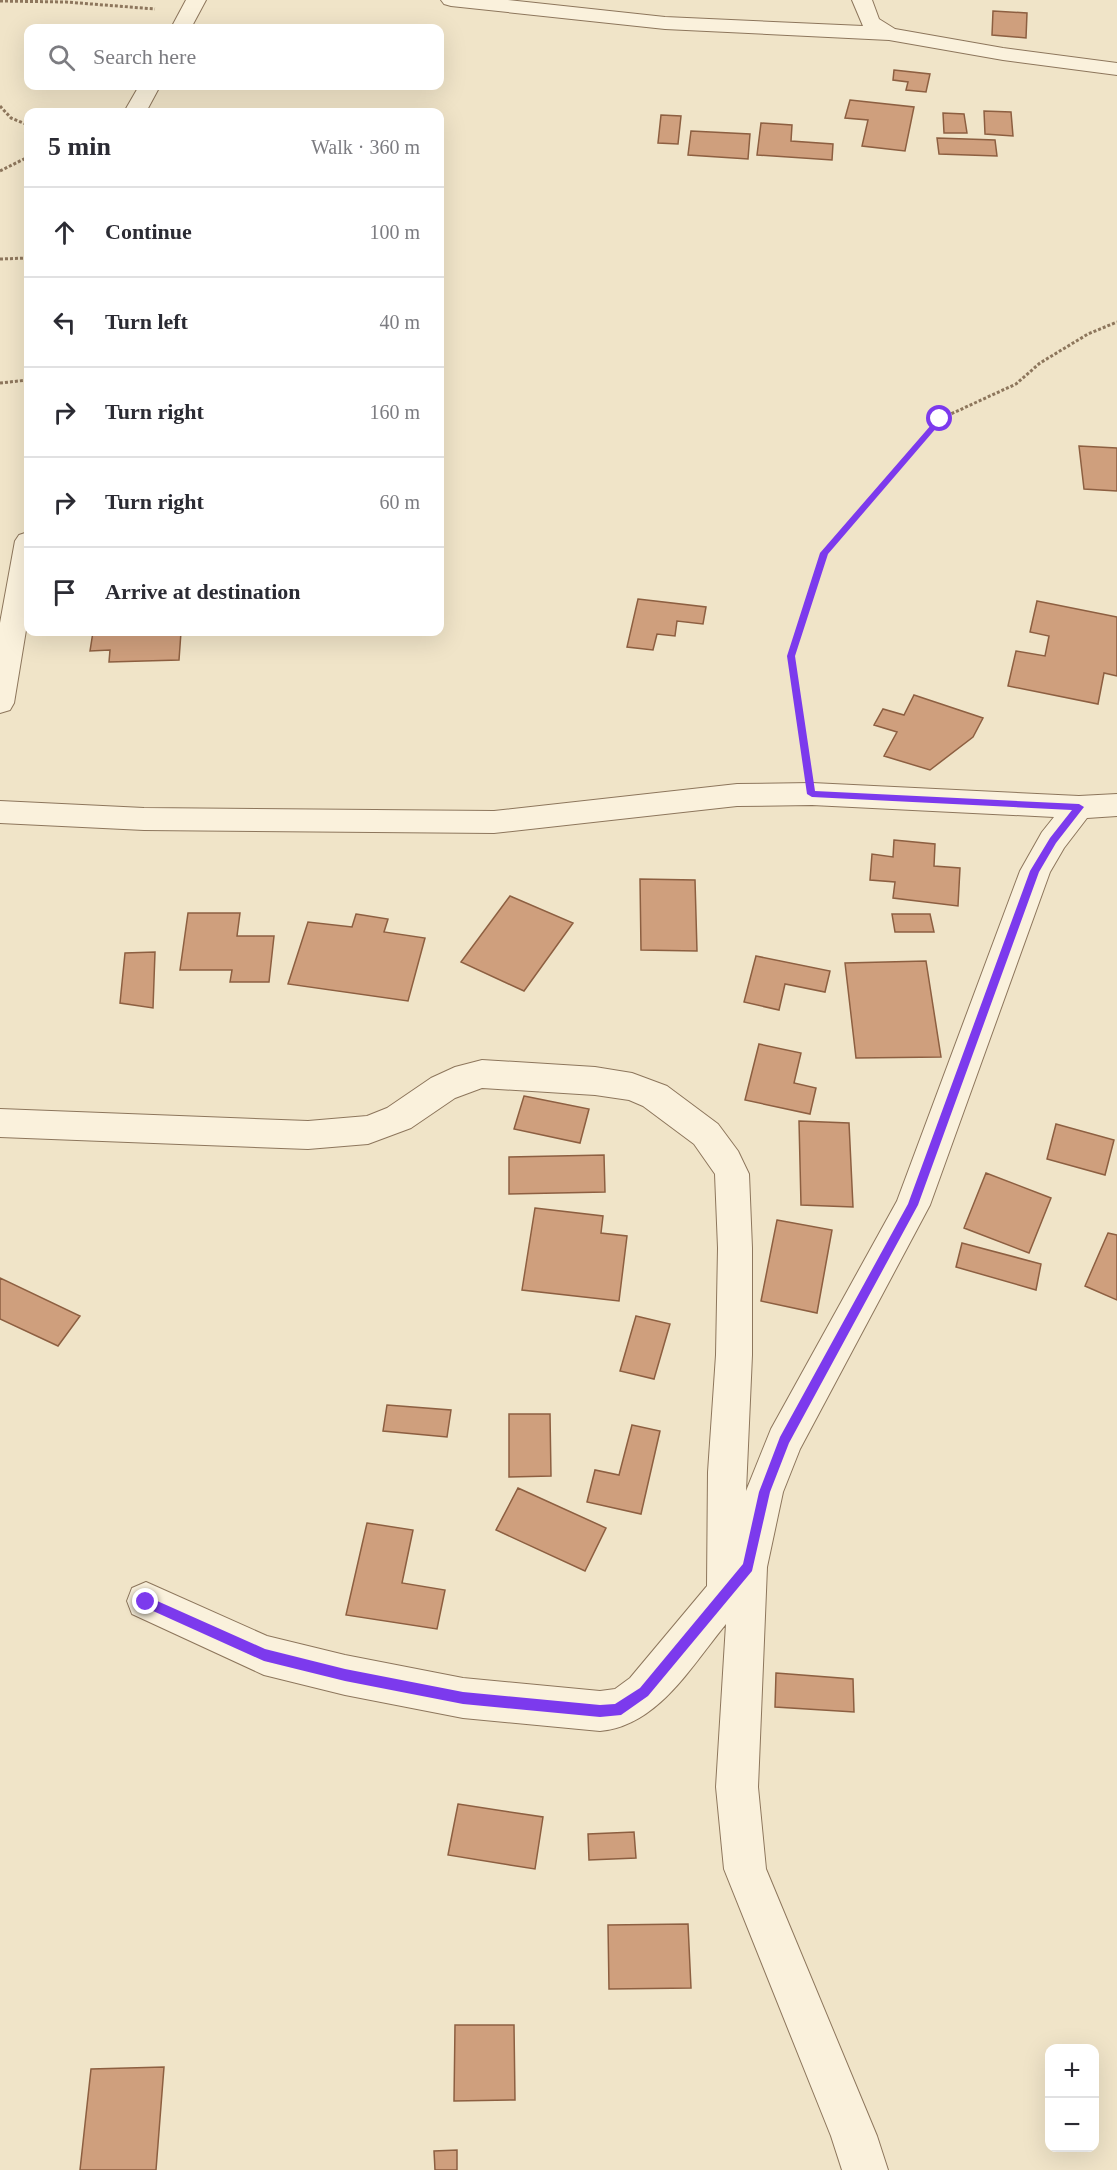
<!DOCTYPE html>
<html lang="en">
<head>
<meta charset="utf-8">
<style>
	:root { --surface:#fff; --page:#f7f7f7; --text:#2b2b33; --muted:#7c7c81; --line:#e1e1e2 }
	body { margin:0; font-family:"Times New Roman",serif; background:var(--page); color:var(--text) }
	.controls { position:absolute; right:18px; bottom:18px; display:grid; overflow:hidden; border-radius:12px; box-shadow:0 6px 24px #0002 }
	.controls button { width:54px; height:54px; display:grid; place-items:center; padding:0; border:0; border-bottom:2px solid var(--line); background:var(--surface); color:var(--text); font:30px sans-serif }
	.stop { position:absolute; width:18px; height:18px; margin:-14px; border:4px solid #7c3aed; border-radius:50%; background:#fff }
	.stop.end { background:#7c3aed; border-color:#fff; box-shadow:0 2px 6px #0008 }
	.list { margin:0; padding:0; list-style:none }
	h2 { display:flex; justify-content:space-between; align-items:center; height:78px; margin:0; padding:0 24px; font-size:26px }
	h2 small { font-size:20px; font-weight:400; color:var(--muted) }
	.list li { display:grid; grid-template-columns:39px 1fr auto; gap:18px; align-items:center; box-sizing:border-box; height:90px; padding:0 24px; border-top:2px solid var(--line) }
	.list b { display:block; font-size:22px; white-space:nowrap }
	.list em { font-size:20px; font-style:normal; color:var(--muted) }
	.icon { flex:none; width:33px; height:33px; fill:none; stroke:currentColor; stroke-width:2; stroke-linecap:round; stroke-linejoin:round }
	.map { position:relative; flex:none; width:1117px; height:2170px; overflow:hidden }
	.search { position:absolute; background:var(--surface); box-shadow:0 6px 24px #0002; left:24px; top:24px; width:420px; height:66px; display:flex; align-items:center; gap:15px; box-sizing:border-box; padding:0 21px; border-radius:12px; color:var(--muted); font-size:22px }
	.panel { position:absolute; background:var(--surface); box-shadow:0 6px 24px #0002; left:24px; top:108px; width:420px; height:528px; border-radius:12px }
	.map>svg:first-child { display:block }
	.building { fill:#cf9f7d; stroke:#8d5f41; stroke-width:1.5 }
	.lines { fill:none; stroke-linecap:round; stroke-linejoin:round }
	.minor-casing { stroke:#8d765c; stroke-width:2 }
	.path-far1 { stroke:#8d765c; stroke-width:3; stroke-dasharray:3 2; stroke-linecap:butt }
	.path { stroke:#8d765c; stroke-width:4; stroke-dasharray:4.5 3; stroke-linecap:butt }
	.minor { fill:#faf1dc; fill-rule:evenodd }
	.route { fill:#7c3aed }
</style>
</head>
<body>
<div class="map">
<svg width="1117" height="2170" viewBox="0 0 1117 2170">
	<rect width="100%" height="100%" fill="#f0e4c8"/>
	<path class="building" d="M 993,11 L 1027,13 L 1026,38 L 992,35 Z
		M 894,70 L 930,74 L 926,92 L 906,90 L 908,82 L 893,80 Z
		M 850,100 L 914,107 L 905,151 L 862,146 L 868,120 L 845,118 Z
		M 984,111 L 1011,112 L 1013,136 L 985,134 Z
		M 943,113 L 964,114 L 967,133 L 944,133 Z
		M 661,115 L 681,116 L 678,144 L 658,143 Z
		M 761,123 L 792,125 L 791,141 L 833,144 L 832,160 L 757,155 Z
		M 691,131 L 750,134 L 748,159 L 688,155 Z
		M 937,138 L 995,140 L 997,156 L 939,154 Z
		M 1079,446 L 1117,448 L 1117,491 L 1084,489 Z
		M 638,599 L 706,607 L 703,624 L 677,621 L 675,636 L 657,634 L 653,650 L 627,647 Z
		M 1037,601 L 1117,617 L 1117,676 L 1104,673 L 1098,704 L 1008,686 L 1016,651 L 1045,656 L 1049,636 L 1030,632 Z
		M 93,632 L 181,632 L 179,660 L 109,662 L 110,650 L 90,651 Z
		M 914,695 L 983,718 L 973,737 L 930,770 L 884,756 L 897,732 L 874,725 L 883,709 L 904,715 Z
		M 894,840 L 935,844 L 934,866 L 960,868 L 958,906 L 893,898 L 895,882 L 870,880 L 872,854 L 893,857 Z
		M 640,879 L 695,880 L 697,951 L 641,950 Z
		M 510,896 L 573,923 L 524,991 L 461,962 Z
		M 188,913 L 240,913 L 237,936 L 274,936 L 269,982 L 230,982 L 232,970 L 180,970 Z
		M 356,914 L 388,919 L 384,932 L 425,938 L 408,1001 L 288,984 L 308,922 L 352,927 Z
		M 892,914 L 930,914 L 934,932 L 895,932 Z
		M 155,952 L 153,1008 L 120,1003 L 125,953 Z
		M 756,956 L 830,971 L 825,992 L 785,984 L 779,1010 L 744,1002 Z
		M 926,961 L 941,1057 L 856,1058 L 845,963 Z
		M 759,1044 L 801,1053 L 794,1083 L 816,1088 L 810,1114 L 745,1100 Z
		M 524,1096 L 589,1109 L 580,1143 L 514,1129 Z
		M 799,1121 L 849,1123 L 853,1207 L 801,1205 Z
		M 1056,1124 L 1114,1140 L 1105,1175 L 1047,1159 Z
		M 604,1155 L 605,1192 L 509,1194 L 509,1157 Z
		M 986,1173 L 1051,1198 L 1029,1253 L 964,1228 Z
		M 535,1208 L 603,1216 L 601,1233 L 627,1236 L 619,1301 L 522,1290 Z
		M 777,1220 L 832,1230 L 817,1313 L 761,1301 Z
		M 1108,1233 L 1117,1235 L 1117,1300 L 1085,1286 Z
		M 962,1243 L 1041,1264 L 1036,1290 L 956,1267 Z
		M 0,1278 L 80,1316 L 58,1346 L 0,1319 Z
		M 636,1316 L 670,1324 L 654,1379 L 620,1371 Z
		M 387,1405 L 451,1410 L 447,1437 L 383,1431 Z
		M 509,1414 L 550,1414 L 551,1476 L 509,1477 Z
		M 632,1425 L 660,1431 L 641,1514 L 587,1502 L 595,1470 L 619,1475 Z
		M 518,1488 L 606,1528 L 585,1571 L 496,1530 Z
		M 367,1523 L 413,1530 L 402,1583 L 445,1590 L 437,1629 L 346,1615 Z
		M 776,1673 L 853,1679 L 854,1712 L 775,1707 Z
		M 458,1804 L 543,1817 L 535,1869 L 448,1855 Z
		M 634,1832 L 636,1858 L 589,1860 L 588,1834 Z
		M 688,1924 L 691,1988 L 609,1989 L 608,1925 Z
		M 455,2025 L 514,2025 L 515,2100 L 454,2101 Z
		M 164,2067 L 156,2170 L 80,2170 L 91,2069 Z
		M 457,2150 L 457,2170 L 435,2170 L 434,2151 Z"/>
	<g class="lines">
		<defs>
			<path id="minor" d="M 186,0 L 206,0 L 191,28 L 171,28 Z
				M 441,0 L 508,0 L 665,17 L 863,26 L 852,0 L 872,0 L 879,19 L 895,29 L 1003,48 L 1117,63 L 1117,75 L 1003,60 L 889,40 L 665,29 L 451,6 L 444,4 Z
				M 139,86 L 160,86 L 146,112 L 124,112 Z
				M 28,532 L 28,618 L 14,703 L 10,710 L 0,713 L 0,623 L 15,541 L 19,535 Z
				M 812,783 L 1079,796 L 1117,794 L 1117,816 L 1087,818 L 1064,848 L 1050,872 L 930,1205 L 800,1449 L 783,1492 L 767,1567 L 758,1787 L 766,1869 L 877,2136 L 888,2170 L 842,2170 L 831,2136 L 724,1869 L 716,1787 L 726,1624 C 692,1665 658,1726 600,1731 L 463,1718 L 345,1695 L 264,1675 L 132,1614 L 127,1601 L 132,1588 L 146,1582 L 267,1636 L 345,1655 L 463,1678 L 600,1691 L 615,1689 L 630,1678 L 707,1586 L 708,1472 L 716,1355 L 718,1248 L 715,1174 L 694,1144 L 643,1106 L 629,1100 L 595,1095 L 482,1088 L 455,1098 L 411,1128 L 368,1144 L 308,1149 L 0,1137 L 0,1109 L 308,1121 L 367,1116 L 387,1108 L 431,1078 L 455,1067 L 482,1060 L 595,1067 L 632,1073 L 667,1086 L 718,1124 L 738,1151 L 749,1174 L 752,1248 L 752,1355 L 746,1491 L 771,1429 L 897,1201 L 1020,871 L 1042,832 L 1054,817 L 812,805 L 737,806 L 494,833 L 144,830 L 0,823 L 0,801 L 144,808 L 494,811 L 737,784 Z"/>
		</defs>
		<use href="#minor" class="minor-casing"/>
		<path class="path-far1" d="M 0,1 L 66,2 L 155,9
			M 0,106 L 11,118 L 28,125
			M 0,171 L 28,157
			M 0,259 L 28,258
			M 0,383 L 28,380
			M 834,542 L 940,419 L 1016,384 L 1040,363 L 1088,334 L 1117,322"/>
		<path class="path" d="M 806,760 L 791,656 L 824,553 L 835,541"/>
		<use href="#minor" class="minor"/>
	</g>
	<path class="route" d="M 938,417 L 944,419 L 828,554 L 795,656 L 815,791 L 1079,804 L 1084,807 L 1056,843 L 1039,872 L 918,1205 L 789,1443 L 770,1492 L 752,1571 L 648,1696 L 621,1715 L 600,1717 L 463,1704 L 345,1681 L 264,1661 L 142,1606 L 140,1602 L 146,1596 L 265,1649 L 345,1669 L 463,1692 L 600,1705 L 615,1704 L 640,1688 L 743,1564 L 759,1492 L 780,1437 L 908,1204 L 1030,871 L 1050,838 L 1072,810 L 812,797 L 807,794 L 787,656 L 820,553 Z"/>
</svg>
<div class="controls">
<button>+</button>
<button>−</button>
</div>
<div class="stop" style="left:940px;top:419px"></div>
<div class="stop end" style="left:146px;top:1602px"></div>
<div class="search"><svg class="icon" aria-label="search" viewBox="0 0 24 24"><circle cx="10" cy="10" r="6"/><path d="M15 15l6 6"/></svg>Search here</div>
<section class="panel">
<h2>5 min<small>Walk · 360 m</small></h2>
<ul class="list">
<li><svg class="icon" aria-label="ahead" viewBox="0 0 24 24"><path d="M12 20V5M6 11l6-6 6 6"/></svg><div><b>Continue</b></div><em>100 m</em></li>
<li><svg class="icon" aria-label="left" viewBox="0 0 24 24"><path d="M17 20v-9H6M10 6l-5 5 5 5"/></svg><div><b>Turn left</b></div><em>40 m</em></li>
<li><svg class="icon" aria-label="right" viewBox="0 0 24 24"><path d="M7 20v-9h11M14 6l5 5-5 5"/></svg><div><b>Turn right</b></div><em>160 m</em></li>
<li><svg class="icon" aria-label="right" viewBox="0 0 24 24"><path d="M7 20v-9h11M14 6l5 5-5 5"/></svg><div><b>Turn right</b></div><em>60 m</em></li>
<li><svg class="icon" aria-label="arrive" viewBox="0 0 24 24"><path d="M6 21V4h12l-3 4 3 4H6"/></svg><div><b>Arrive at destination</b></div></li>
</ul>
</section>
</div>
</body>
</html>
